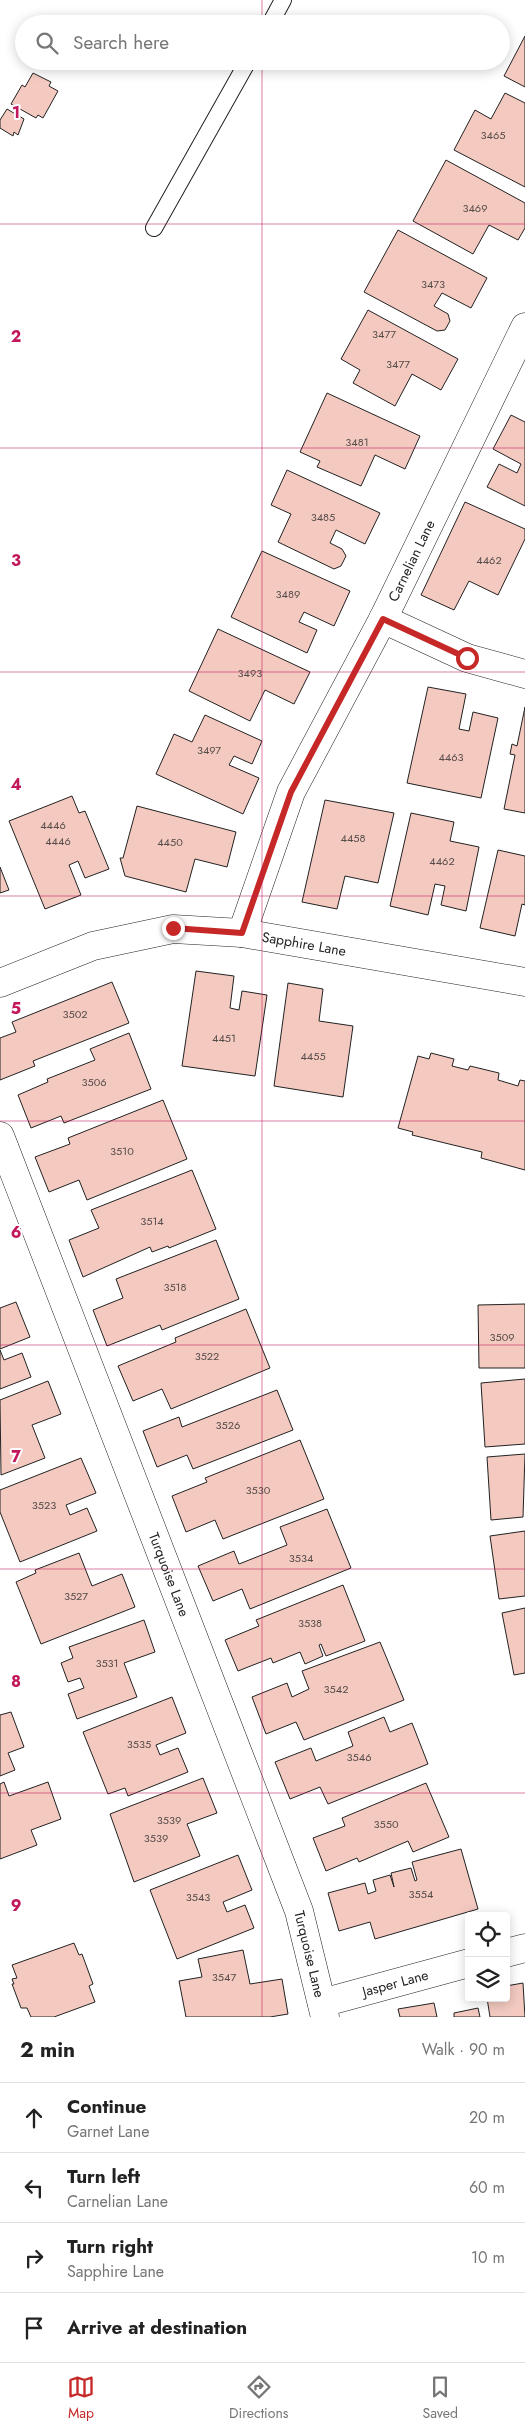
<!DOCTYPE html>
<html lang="en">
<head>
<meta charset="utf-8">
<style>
	:root { --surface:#fff; --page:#f6f6f6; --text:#222; --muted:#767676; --line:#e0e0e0; --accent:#c62828 }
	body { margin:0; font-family:Jost,sans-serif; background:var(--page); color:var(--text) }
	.controls { position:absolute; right:15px; bottom:15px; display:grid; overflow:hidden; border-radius:5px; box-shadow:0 2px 12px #0003 }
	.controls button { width:45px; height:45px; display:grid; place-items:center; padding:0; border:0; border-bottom:1px solid var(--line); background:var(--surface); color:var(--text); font:25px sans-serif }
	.stop { position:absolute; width:15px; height:15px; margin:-11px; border:4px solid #c62828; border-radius:50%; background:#fff }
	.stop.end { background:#c62828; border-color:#fff; box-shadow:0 1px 5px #0008 }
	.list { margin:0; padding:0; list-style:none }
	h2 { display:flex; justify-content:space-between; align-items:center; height:65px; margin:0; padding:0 20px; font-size:21px }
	h2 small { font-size:16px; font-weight:400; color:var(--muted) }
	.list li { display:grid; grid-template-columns:32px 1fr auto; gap:15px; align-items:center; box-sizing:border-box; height:70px; padding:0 20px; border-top:1px solid var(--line) }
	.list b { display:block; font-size:19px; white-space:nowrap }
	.list p { margin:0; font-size:16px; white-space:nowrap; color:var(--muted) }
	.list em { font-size:16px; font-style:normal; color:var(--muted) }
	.icon { flex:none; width:28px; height:28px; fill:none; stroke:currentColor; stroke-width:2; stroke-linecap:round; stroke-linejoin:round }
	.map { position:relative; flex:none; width:525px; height:2017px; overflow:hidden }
	.search { position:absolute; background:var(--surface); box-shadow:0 2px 12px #0003; left:15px; right:15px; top:15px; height:55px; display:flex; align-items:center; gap:12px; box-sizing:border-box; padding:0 18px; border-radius:28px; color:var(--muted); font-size:19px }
	.sheet { height:345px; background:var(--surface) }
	nav { display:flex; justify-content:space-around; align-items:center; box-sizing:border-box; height:70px; border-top:1px solid var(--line); background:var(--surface); font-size:14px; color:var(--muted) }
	nav a { display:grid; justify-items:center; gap:2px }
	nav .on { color:var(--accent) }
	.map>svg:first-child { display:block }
	.building { fill:#f3c9c0; stroke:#222 }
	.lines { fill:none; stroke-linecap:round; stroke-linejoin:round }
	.lane-casing { stroke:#222; stroke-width:18 }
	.street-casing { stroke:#222; stroke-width:29 }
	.lane { stroke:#fff; stroke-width:16 }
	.street { stroke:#fff; stroke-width:28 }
	.route { stroke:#c62828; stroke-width:6 }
	.grid { fill:none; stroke:#c2185b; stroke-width:1; stroke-opacity:0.55 }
	.labels { text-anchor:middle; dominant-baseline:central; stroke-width:4; stroke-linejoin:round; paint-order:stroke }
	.number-label { font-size:11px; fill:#564c4a }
	.street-label { font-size:14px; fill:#222; stroke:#fff }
	.grid-label { font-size:16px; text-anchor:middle; font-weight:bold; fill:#c2185b; stroke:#fff; stroke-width:4; stroke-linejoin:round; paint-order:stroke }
</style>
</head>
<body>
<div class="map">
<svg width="525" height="2017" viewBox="0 0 525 2017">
	<rect width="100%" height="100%" fill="#fff"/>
	<path class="building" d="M 525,36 L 525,87 L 504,76 Z
		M 33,73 L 51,82 L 49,86 L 58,91 L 43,118 L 38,115 L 36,118 L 11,104 L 22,85 L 25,87 Z
		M 505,93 L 525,103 L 525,187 L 454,150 L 475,110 L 491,119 Z
		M 7,109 L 24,119 L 18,135 L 14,132 L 13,136 L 0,128 L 0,120 Z
		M 446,160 L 525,203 L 525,228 L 518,240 L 489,225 L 473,254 L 413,221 Z
		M 398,230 L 487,278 L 471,308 L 442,293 L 434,306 L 448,314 L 450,321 L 445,330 L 437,331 L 364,292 Z
		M 368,310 L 458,359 L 441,390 L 412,374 L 395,406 L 353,383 L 360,370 L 341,359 Z
		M 327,393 L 420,436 L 405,469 L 375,455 L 361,486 L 317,467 L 320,461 L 300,452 Z
		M 511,415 L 525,422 L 525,506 L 487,487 L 499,464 L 517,473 L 521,464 L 493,449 Z
		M 287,470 L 380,513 L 365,544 L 336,530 L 330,543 L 342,549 L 346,556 L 341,566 L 334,569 L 278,542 L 291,514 L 271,505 Z
		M 465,502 L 525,529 L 525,539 L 498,595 L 469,581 L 454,610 L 421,595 Z
		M 262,551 L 350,591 L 334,626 L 304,612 L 299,622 L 317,630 L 307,653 L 231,617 Z
		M 218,629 L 310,672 L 294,704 L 265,690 L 250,721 L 189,691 Z
		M 428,687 L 466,694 L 459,729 L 469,731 L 473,712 L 498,718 L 481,798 L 407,783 Z
		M 525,707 L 525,813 L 504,809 L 515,755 L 510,754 L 512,744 L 517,746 Z
		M 205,715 L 262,741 L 252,764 L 234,756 L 229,765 L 259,778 L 243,814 L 156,774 L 174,734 L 192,742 Z
		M 72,796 L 79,813 L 85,811 L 109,869 L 85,878 L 78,861 L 69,865 L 81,895 L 45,909 L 9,821 Z
		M 325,800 L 394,813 L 378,883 L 345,876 L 337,909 L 302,902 Z
		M 137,806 L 236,832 L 227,867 L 195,859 L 186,892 L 125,876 L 120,858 L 123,858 Z
		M 411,813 L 454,822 L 450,841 L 479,847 L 466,911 L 441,905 L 445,886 L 435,884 L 428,915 L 390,906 Z
		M 498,850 L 525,856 L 525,905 L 522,904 L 515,936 L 480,928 Z
		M 0,867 L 9,890 L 0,893 Z
		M 196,971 L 234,976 L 230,1008 L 239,1010 L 242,991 L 267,995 L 255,1076 L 182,1066 Z
		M 112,982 L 129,1023 L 33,1061 L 35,1066 L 0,1080 L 0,1038 L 16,1032 L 12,1022 Z
		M 288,983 L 323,989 L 319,1021 L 353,1026 L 343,1097 L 274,1086 Z
		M 129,1033 L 151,1089 L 64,1123 L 61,1116 L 31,1128 L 18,1095 L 48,1082 L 47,1079 L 95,1060 L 90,1049 Z
		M 431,1053 L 454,1059 L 452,1066 L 468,1070 L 470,1066 L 499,1073 L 498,1080 L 518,1086 L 520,1080 L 525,1081 L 525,1170 L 481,1158 L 482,1152 L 412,1135 L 413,1132 L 398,1128 L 418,1056 L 429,1059 Z
		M 163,1100 L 187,1159 L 87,1200 L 79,1180 L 49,1192 L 35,1157 L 70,1144 L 68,1138 Z
		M 192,1170 L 216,1229 L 169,1248 L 168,1246 L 152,1252 L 150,1247 L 83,1277 L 69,1240 L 99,1228 L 91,1210 Z
		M 216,1240 L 239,1299 L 162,1330 L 160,1325 L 107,1346 L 93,1310 L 123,1298 L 116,1279 Z
		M 16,1302 L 30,1337 L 0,1349 L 0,1308 Z
		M 525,1304 L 525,1368 L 479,1368 L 478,1305 Z
		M 246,1309 L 270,1368 L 171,1409 L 162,1389 L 133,1401 L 118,1366 L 176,1342 L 175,1338 Z
		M 0,1350 L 4,1360 L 22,1353 L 31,1377 L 0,1389 Z
		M 525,1379 L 525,1444 L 485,1447 L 481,1383 Z
		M 48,1381 L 61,1414 L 32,1425 L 45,1458 L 1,1475 L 0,1400 Z
		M 277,1390 L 293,1430 L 193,1469 L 187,1455 L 157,1467 L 143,1431 L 179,1417 L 182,1427 Z
		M 300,1440 L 324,1499 L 223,1539 L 215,1520 L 186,1532 L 172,1496 L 207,1482 L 205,1478 Z
		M 525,1454 L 523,1517 L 491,1520 L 487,1457 Z
		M 81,1458 L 96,1493 L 66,1505 L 70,1515 L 87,1508 L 97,1531 L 20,1562 L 0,1512 L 0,1490 Z
		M 327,1509 L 351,1568 L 250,1609 L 242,1589 L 213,1601 L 198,1566 L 234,1551 L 239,1564 L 287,1545 L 280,1527 Z
		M 525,1531 L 525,1596 L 499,1599 L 490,1536 Z
		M 79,1553 L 92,1586 L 122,1574 L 135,1607 L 41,1644 L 16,1582 L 36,1573 L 35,1570 Z
		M 343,1585 L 365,1641 L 326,1656 L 321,1644 L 319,1645 L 323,1656 L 305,1664 L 300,1652 L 273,1663 L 271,1658 L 238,1671 L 225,1640 L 259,1626 L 256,1620 Z
		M 525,1608 L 525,1673 L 514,1675 L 502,1613 Z
		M 144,1620 L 155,1652 L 124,1663 L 137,1697 L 77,1719 L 68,1694 L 84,1688 L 80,1678 L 68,1682 L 61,1663 L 73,1658 L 69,1647 Z
		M 380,1642 L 404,1700 L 304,1740 L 296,1722 L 266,1734 L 252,1697 L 287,1683 L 292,1697 L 309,1689 L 302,1671 Z
		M 172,1697 L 186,1733 L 156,1745 L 160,1755 L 178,1748 L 188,1772 L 128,1796 L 125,1788 L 108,1794 L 83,1732 Z
		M 11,1712 L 24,1747 L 8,1753 L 15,1770 L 0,1776 L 0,1715 Z
		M 384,1717 L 390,1732 L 412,1723 L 428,1764 L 328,1804 L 320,1787 L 290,1799 L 275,1762 L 311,1748 L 316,1761 L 353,1746 L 348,1732 Z
		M 203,1778 L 217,1813 L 187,1824 L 200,1856 L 134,1882 L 110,1814 Z
		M 4,1782 L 9,1796 L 48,1782 L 61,1819 L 31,1830 L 37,1845 L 0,1859 L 0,1784 Z
		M 426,1783 L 449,1837 L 413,1852 L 408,1841 L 359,1862 L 357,1858 L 326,1871 L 313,1838 L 345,1826 L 342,1818 Z
		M 461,1849 L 478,1909 L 375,1939 L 370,1922 L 339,1931 L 328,1893 L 365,1883 L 368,1894 L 376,1891 L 373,1880 L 390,1875 L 394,1887 L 391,1873 L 411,1868 L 415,1881 L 417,1880 L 412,1862 Z
		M 238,1855 L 252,1890 L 223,1902 L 227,1912 L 245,1905 L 254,1928 L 177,1959 L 150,1890 Z
		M 74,1943 L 79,1955 L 82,1954 L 93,1984 L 89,1986 L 95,2002 L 54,2017 L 31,2017 L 27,2008 L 21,2008 L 12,1984 L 14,1984 L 12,1979 L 17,1978 L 12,1965 Z
		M 243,1950 L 250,1984 L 282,1979 L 288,2014 L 270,2017 L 186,2017 L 179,1981 L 202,1977 L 198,1959 Z
		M 523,1983 L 525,2017 L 490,2017 L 487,1998 L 506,1998 L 506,1986 Z
		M 434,2003 L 437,2017 L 400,2017 L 398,2009 Z
		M 478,2008 L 480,2017 L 454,2017 L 454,2013 Z"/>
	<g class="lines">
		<defs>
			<path id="lane" d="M 270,24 L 283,0
				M 154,228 L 248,61"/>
			<g id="street">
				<path d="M 383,619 L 467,658 L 525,674"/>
				<path id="s1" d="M 242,933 L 291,792 L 383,619 L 525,327"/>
				<path id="s2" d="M 0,983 L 93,946 L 173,929 L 242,933 L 525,982"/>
				<path id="s3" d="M 0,1136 L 299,1911 L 325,2017"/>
				<path d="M 506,1953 L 525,1948"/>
				<path id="s4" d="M 322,2003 L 469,1963"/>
			</g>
		</defs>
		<use href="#lane" class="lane-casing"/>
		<use href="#street" class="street-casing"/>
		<use href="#lane" class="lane"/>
		<use href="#street" class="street"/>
	</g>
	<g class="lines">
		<path class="route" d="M 173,928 L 242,933 L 291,792 L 383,619 L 467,658"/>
	</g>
	<path class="grid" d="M 262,0 L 262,24M 262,61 L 262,2017M 0,224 L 525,224M 0,448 L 525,448M 0,672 L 525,672M 0,896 L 525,896M 0,1121 L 525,1121M 0,1345 L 525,1345M 0,1569 L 525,1569M 0,1793 L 525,1793"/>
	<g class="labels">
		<g class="number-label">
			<text x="493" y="135">3465</text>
			<text x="475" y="208">3469</text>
			<text x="433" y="284">3473</text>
			<text x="384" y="334">3477</text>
			<text x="398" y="364">3477</text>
			<text x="357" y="442">3481</text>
			<text x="323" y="517">3485</text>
			<text x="489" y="560">4462</text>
			<text x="288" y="594">3489</text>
			<text x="250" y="673">3493</text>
			<text x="209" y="750">3497</text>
			<text x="451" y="757">4463</text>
			<text x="53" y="825">4446</text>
			<text x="353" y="838">4458</text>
			<text x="58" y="841">4446</text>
			<text x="170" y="842">4450</text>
			<text x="442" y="861">4462</text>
			<text x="75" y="1014">3502</text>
			<text x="224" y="1038">4451</text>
			<text x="313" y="1056">4455</text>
			<text x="94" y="1082">3506</text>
			<text x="122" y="1151">3510</text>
			<text x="152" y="1221">3514</text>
			<text x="175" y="1287">3518</text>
			<text x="502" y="1337">3509</text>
			<text x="207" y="1356">3522</text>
			<text x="228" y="1425">3526</text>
			<text x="258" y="1490">3530</text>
			<text x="44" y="1505">3523</text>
			<text x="301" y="1558">3534</text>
			<text x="76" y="1596">3527</text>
			<text x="310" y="1623">3538</text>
			<text x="107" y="1663">3531</text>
			<text x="336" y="1689">3542</text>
			<text x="139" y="1744">3535</text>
			<text x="359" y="1757">3546</text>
			<text x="169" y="1820">3539</text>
			<text x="386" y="1824">3550</text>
			<text x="156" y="1838">3539</text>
			<text x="421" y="1894">3554</text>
			<text x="198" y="1897">3543</text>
			<text x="224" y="1977">3547</text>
		</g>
		<g class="street-label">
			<text stroke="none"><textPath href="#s1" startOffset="410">Carnelian Lane</textPath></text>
			<text stroke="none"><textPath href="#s2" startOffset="314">Sapphire Lane</textPath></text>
			<text stroke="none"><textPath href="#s3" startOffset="470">Turquoise Lane</textPath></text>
			<text stroke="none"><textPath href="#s3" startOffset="875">Turquoise Lane</textPath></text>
			<text stroke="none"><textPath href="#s4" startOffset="76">Jasper Lane</textPath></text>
		</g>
	</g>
	<g class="grid-label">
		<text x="16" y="118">1</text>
		<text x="16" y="342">2</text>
		<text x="16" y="566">3</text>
		<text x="16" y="790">4</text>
		<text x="16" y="1014">5</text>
		<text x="16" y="1238">6</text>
		<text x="16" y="1462">7</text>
		<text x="16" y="1687">8</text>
		<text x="16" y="1911">9</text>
	</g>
</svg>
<div class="controls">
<button><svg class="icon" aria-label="locate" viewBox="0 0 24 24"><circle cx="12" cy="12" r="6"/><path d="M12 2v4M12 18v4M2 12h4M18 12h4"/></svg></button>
<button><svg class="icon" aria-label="layers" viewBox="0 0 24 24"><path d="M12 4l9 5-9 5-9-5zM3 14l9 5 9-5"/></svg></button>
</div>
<div class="stop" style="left:467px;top:658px"></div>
<div class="stop end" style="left:173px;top:928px"></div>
<div class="search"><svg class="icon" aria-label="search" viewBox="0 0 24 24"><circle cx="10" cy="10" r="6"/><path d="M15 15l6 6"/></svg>Search here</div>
</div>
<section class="sheet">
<h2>2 min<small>Walk · 90 m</small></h2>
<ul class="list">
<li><svg class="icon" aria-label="ahead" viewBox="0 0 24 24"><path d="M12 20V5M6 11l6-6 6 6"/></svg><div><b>Continue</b><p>Garnet Lane</p></div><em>20 m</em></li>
<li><svg class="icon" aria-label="left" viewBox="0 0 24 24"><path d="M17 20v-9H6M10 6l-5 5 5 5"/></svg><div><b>Turn left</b><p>Carnelian Lane</p></div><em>60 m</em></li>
<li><svg class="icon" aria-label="right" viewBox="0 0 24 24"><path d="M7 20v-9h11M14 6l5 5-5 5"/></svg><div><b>Turn right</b><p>Sapphire Lane</p></div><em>10 m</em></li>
<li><svg class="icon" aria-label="arrive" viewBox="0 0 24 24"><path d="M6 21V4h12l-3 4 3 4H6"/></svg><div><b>Arrive at destination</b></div></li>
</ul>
</section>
<nav>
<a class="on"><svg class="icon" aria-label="map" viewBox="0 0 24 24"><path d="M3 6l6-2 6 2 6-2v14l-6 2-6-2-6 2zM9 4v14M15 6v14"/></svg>Map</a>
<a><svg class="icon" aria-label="directions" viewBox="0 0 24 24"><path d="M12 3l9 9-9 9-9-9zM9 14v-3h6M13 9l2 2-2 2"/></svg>Directions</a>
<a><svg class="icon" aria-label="saved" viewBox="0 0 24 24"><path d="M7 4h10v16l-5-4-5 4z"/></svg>Saved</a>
</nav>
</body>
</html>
